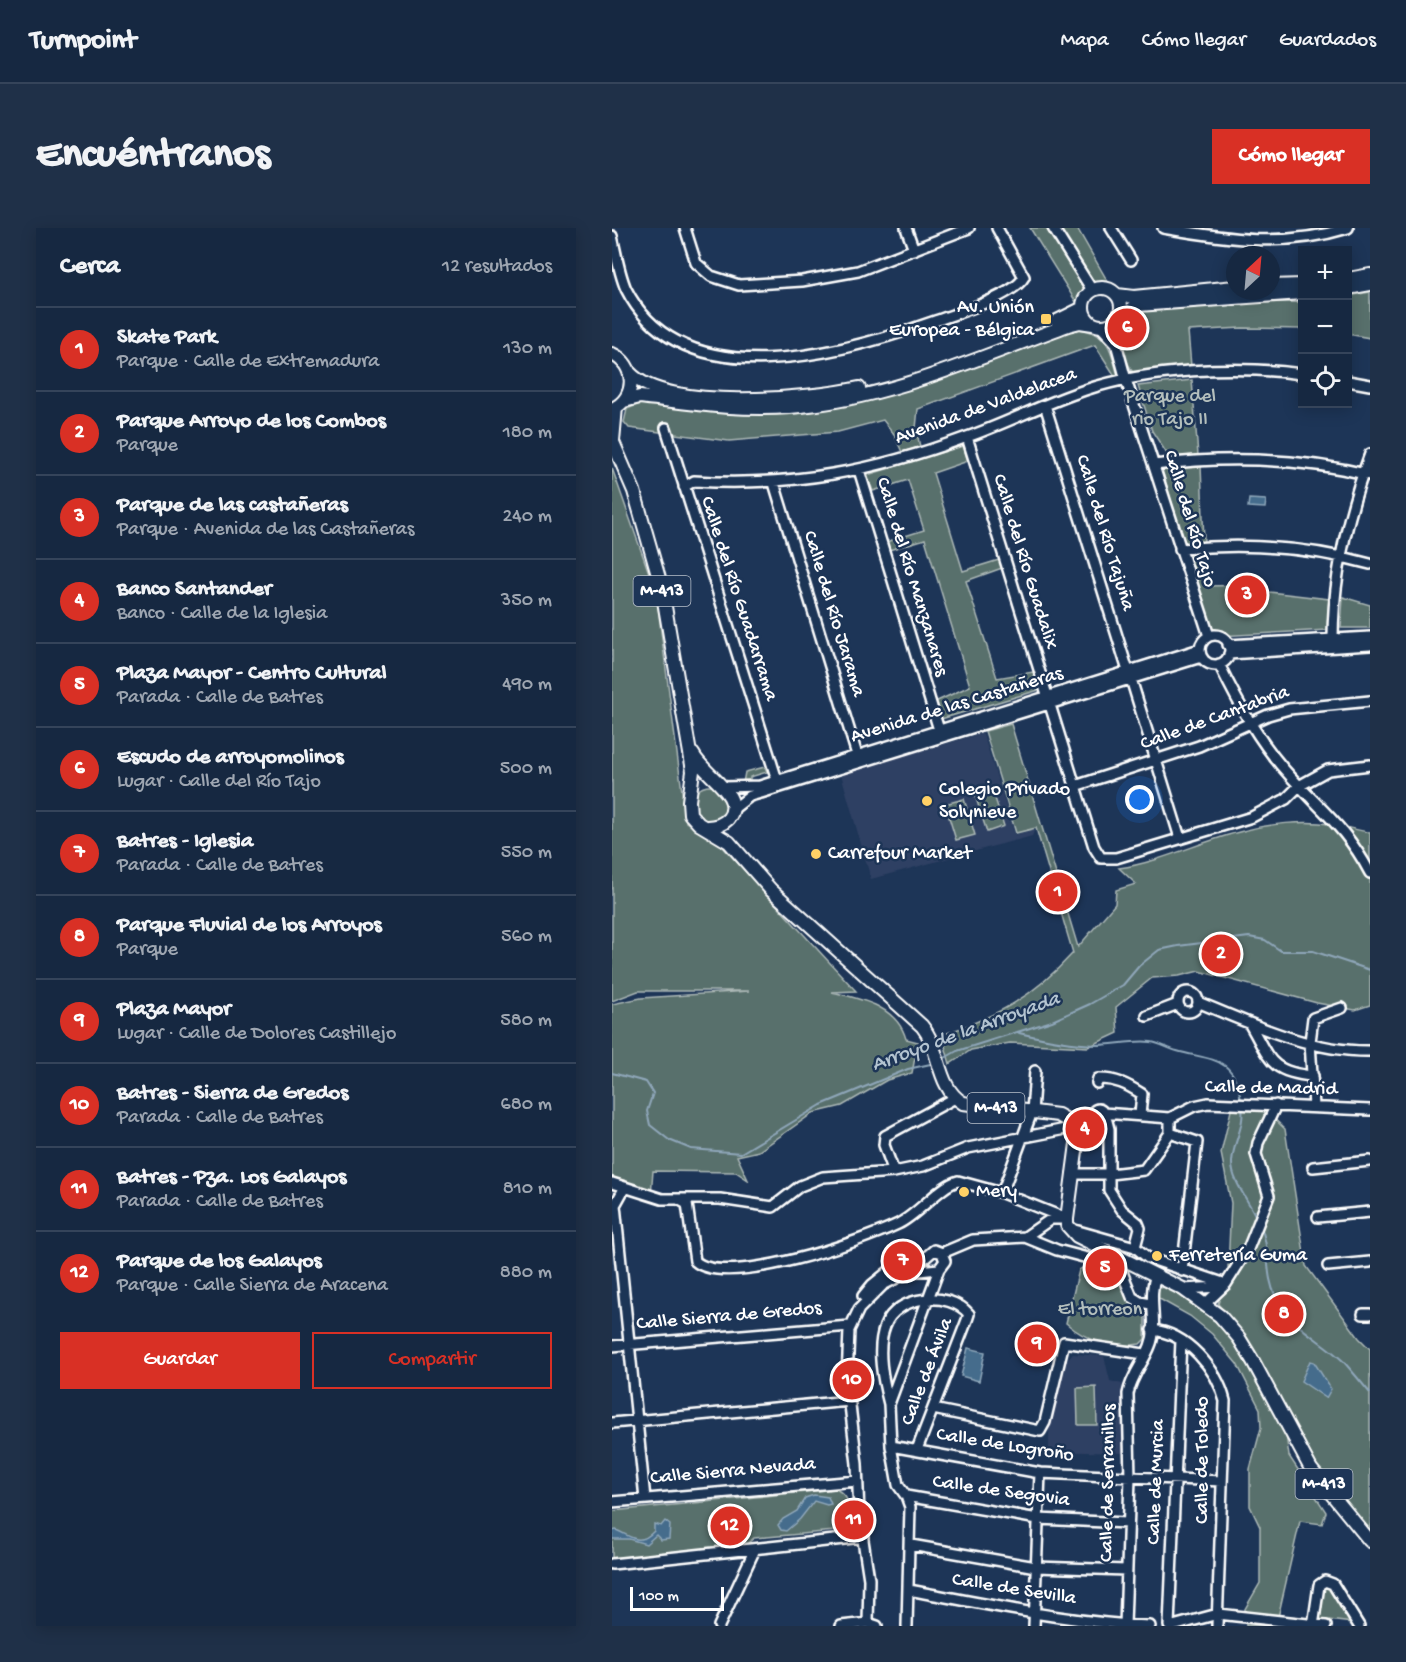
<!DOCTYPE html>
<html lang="es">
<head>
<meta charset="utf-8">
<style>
	:root { --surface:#162841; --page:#1f3048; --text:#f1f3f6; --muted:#9ea6b1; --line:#35445a; --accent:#d93025 }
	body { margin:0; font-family:"Gochi Hand",sans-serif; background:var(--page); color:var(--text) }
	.controls { position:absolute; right:18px; top:18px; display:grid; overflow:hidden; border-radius:0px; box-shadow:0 3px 15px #0003 }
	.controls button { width:54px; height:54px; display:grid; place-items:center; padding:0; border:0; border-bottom:2px solid var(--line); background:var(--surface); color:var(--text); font:30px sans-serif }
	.compass { position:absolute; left:614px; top:18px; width:54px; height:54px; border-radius:50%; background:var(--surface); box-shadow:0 3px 15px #0003; rotate:26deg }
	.scale { position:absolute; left:18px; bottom:15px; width:94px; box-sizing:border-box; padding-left:6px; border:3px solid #fff; border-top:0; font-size:16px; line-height:21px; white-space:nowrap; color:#fff; -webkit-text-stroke:4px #1d3557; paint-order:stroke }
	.you { position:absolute; left:528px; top:572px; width:21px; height:21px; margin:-15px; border:4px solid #fff; border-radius:50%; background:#1a73e8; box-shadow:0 0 0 9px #1a73e833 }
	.badge { display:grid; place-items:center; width:39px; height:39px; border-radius:50%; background:var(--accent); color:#fff; font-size:20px; font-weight:700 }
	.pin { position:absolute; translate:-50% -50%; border:3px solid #fff; box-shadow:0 2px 6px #0006 }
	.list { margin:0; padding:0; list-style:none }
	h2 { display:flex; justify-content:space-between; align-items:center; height:78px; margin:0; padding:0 24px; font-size:26px }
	h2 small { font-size:20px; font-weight:400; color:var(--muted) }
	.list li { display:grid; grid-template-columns:39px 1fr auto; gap:18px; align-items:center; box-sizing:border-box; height:84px; padding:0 24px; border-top:2px solid var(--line) }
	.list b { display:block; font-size:22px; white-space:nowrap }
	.list p { margin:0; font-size:20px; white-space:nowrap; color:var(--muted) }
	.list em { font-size:20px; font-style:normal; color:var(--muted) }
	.actions { display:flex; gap:12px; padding:18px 24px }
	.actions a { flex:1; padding:14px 0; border:2px solid var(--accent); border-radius:0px; text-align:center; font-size:21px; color:var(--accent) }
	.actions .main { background:var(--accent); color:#fff }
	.icon { flex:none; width:33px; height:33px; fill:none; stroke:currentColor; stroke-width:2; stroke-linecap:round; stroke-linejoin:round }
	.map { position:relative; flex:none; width:758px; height:1398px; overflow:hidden; border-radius:0px }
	header { display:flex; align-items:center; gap:36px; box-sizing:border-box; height:84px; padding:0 30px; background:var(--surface); border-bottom:2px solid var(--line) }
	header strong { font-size:28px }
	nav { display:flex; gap:33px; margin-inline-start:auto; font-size:21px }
	.intro { display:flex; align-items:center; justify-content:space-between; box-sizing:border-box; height:144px; padding:0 36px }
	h1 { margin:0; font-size:42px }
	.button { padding:15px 27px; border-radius:0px; background:var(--accent); color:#fff; font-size:21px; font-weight:700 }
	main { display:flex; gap:36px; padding:0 36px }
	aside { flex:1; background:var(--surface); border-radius:0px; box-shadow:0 3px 15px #0003 }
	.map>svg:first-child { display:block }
	.built { fill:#2f4063 }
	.green { fill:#59706c; stroke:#acb8b6; stroke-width:1.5 }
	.water { fill:#446c8c; stroke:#8fa7ba; stroke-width:1.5 }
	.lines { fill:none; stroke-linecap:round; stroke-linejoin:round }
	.stream { stroke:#8fa7ba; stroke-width:2 }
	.minor-casing { stroke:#fff; stroke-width:14 }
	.major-casing { stroke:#fff; stroke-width:16 }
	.minor { stroke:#1d3557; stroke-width:9 }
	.major { stroke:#1d3557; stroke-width:12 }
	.poi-dot { fill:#ffd166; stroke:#1d3557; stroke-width:2 }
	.labels { text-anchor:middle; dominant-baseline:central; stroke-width:5; stroke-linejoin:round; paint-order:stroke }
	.shield { fill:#1d3557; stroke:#bbc2cd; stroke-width:1.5 }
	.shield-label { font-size:18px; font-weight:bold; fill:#fff }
	.poi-label { font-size:20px; fill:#fff; stroke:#1d3557; text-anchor:start }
	.park-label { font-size:20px; fill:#b4bfbd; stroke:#1d3557 }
	.street-label { font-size:20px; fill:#fff; stroke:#1d3557 }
	.water-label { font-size:21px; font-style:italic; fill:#b4c4d1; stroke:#1d3557 }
</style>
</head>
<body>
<header>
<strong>Turnpoint</strong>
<nav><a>Mapa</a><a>Cómo llegar</a><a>Guardados</a></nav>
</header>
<div class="intro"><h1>Encuéntranos</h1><a class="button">Cómo llegar</a></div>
<main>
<aside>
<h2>Cerca<small>12 resultados</small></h2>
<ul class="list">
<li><span class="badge">1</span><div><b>Skate Park</b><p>Parque · Calle de Extremadura</p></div><em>130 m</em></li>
<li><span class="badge">2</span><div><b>Parque Arroyo de los Combos</b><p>Parque</p></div><em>180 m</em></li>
<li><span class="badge">3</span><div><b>Parque de las castañeras</b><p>Parque · Avenida de las Castañeras</p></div><em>240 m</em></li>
<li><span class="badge">4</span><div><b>Banco Santander</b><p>Banco · Calle de la Iglesia</p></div><em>350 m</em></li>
<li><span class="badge">5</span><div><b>Plaza Mayor - Centro Cultural</b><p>Parada · Calle de Batres</p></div><em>490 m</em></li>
<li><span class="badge">6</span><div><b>Escudo de arroyomolinos</b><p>Lugar · Calle del Río Tajo</p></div><em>500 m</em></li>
<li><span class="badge">7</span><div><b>Batres - Iglesia</b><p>Parada · Calle de Batres</p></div><em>550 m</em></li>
<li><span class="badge">8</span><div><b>Parque Fluvial de los Arroyos</b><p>Parque</p></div><em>560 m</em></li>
<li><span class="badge">9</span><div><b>Plaza Mayor</b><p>Lugar · Calle de Dolores Castillejo</p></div><em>580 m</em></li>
<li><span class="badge">10</span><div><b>Batres - Sierra de Gredos</b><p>Parada · Calle de Batres</p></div><em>680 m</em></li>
<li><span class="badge">11</span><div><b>Batres - Pza. Los Galayos</b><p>Parada · Calle de Batres</p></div><em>810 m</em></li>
<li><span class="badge">12</span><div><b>Parque de los Galayos</b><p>Parque · Calle Sierra de Aracena</p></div><em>880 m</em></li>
</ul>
<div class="actions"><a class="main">Guardar</a><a>Compartir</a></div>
</aside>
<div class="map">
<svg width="758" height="1398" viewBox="0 0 758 1398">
	<rect width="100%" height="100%" fill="#1d3557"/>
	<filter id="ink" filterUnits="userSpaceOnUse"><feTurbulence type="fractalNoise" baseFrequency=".0167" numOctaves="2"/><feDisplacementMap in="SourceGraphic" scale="12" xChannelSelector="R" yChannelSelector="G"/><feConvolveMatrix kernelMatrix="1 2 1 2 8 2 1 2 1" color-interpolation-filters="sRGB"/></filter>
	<g filter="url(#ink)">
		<path class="built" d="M 371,505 L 403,607 L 423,601 L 420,608 L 259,651 L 229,546 Z
			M 461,1126 L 492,1128 L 498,1153 L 510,1156 L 511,1225 L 437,1223 L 437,1200 L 452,1135 Z"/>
		<path class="green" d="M 418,0 L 465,0 L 496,54 L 464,74 Z
			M 758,64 L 758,110 L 736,106 L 736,68 Z
			M 690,74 L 690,101 L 630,100 L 576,103 L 579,138 L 521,145 C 510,126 499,94 527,84 L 621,75 Z
			M 467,101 C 498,105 499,123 506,148 L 503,148 L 483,117 L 306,181 L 304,200 L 308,219 L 290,224 L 282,206 L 271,192 L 226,204 L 117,213 L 17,200 L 12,194 L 15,181 L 30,175 C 75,180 120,188 166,186 C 266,180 357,140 449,105 Z
			M 580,152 L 586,227 L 557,229 L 540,203 L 526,158 Z
			M 351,218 L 356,233 L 321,245 L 351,343 L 387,332 L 390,340 L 354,353 L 385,450 L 421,444 L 427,462 L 329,491 L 323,474 L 358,458 L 313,311 L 277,322 L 274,314 L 312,302 L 296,252 L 261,263 L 255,247 Z
			M 589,238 L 592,315 L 572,315 L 550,242 Z
			M 0,240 L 44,365 L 74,594 L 108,616 L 244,763 L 220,764 C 249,771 285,778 294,811 L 306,814 L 300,845 L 275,852 L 230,878 L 201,885 L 147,923 L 125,928 L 136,952 L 124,944 L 41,943 L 39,968 L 0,951 L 0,776 L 29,770 L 137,763 L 26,763 L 0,773 Z
			M 592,326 L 594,358 L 643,357 L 648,363 L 717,371 L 716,402 L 606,408 L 598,399 L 576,327 Z
			M 731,369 L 758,377 L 758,400 L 729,400 Z
			M 399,496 L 466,719 L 503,676 L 504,662 L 524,656 L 507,640 C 550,634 589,613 631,603 C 657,596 691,592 718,596 C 731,597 744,603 758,604 L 758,777 L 743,782 L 705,775 L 587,743 L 567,748 L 540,750 L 504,779 L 506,805 L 476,819 L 398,815 L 359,822 L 338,836 L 330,807 C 387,787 420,770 461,725 L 424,600 L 404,605 L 373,503 Z
			M 153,539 L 155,544 L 138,549 L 138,555 L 131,555 L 133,544 Z
			M80 576a18 18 0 1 1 36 0a18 18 0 1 1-36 0Z
			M 380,561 L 392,598 L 375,604 L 363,567 Z
			M 352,571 L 363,607 L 344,612 L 333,576 Z
			M 620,878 L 653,882 L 673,901 L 694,1038 L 747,1110 L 758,1121 L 758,1303 L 707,1241 L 633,1107 L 606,1076 L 616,1040 L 619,975 L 609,925 Z
			M 470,1040 L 500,1045 L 509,1054 L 518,1075 L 533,1084 L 533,1111 L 528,1116 C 501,1121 474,1113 454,1095 L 467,1042 Z
			M 556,1058 L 600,1090 L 621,1112 L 674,1207 L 677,1228 L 714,1284 L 710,1296 L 688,1293 L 664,1398 L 634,1398 L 633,1381 L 648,1355 L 648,1299 L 638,1278 L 638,1241 L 649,1200 L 648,1181 L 625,1136 L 600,1106 L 578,1088 L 544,1069 L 545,1061 Z
			M 484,1159 L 485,1197 L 466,1197 L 465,1160 Z
			M 224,1261 C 239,1269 243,1288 235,1302 L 142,1310 L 132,1318 L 0,1330 L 0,1283 Z
			M 717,1359 L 719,1361 L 741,1395 L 708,1391 L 712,1361 Z"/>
		<path class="water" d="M 637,271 L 654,272 L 653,280 L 636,279 Z
			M 356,1120 L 373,1124 L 367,1153 L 349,1148 Z
			M 698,1133 L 702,1134 L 719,1161 L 714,1170 L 689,1153 Z
			M 202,1267 L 216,1269 L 219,1276 L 215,1277 L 202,1273 L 188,1291 L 174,1303 L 169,1302 L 166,1297 L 171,1291 L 185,1283 L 193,1270 Z
			M 53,1293 L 58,1297 L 57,1311 L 49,1312 L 44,1307 L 34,1316 L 17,1311 L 0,1311 L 0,1303 L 4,1302 C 19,1308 27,1319 42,1303 L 42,1296 L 49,1298 Z"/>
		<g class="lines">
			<path class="stream" d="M 407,805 C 432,811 458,816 484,817 C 502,817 521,812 539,814 C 548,815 556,821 565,823 C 601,833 623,828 629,873
				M 331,831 L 345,823 L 440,793 L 478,776 L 511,757 L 527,738 L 547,722 L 566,718 L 637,709 L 653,712 L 669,723 L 701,723 L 758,742
				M 0,845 L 34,854 L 41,865 L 35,883 L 38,897 L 57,912 L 79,921 L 129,925 L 209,877 L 296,841 L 323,835
				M 630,879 C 633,899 621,914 620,934 C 619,952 637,973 644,989
				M 648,997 C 659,1019 652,1046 664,1069 C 682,1102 707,1110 731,1133 C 740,1143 749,1154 758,1165"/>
			<defs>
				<path id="minor" d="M 73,0 L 84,35 L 99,48 L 127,57 L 190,53 L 246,43 L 357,0
					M 294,0 L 302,22
					M 441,0 L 480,62
					M 499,0 L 519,32
					M 551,0 C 615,11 671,20 736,0
					M 0,8 C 4,25 7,45 14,61 C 70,172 233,125 323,93 C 343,86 402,68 412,49 L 385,0
					M 506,91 L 504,115 L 514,152 L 597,408
					M 488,98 L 504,115
					M 736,153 L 758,157
					M 433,177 L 516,443
					M 54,200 L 165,552
					M 355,209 L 482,619 L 489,630 L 504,630 L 640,589 L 674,571 L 687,558 L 716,542 L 758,537
					M 542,237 C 614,228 687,230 758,247
					M 247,242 L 327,502
					M 162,255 L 245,527
					M 72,259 L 82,253 C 180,259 263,243 355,209 C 395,195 433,175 473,162 C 536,141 625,137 690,146
					M 568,321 C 633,315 695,318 758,336
					M588 422a15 15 0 1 1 30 0a15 15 0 1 1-30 0Z
					M 721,411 C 721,348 736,285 758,226
					M 616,417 L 758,409
					M 617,426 L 758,417
					M 607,436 C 627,477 648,516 679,549 C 711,584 735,601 758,645
					M 519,451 L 568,610
					M 463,558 L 587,518 L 656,487 L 677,481 L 758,473
					M 112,559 L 148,558 L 588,421
					M 120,582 L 138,568 L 149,565 L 589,429
					M566 774a10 10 0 1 1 20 0a10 10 0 1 1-20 0Z
					M 586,774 C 639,796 699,824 758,823
					M 535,788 L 566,776
					M 637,795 C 658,830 656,844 701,848
					M 485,855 L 486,851 C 503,850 516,857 530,866 L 528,887
					M 702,879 L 698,814 L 701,790 L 730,780
					M481 886a5 5 0 1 1 10 0a5 5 0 1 1-10 0Z
					M 491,885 L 558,890 L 582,878 L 596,875 L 758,882
					M 490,891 L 495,893 L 497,901 L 497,962 L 510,982 L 526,995 L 528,1000 L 523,1019
					M 462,896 L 482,889
					M 558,905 L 585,914 L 570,1043
					M 701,939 L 758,933
					M 282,944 L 272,917 L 273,908 L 343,870
					M 460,946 L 498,946 L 532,942 L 558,905 L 558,890
					M 0,955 L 50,971 L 108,971 L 161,979 L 188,958 L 211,949 L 282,944 L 311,938 L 356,920 L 464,899
					M 13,959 L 3,977 L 33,1271
					M 390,965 L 420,884 L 423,843
					M 66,971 L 75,976 L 83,1033 C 114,1061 250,1013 286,996 C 307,986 327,958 346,953 L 390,965 L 455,991
					M 706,989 L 758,984
					M 459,1001 L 523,1019 L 536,1030 L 614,1056
					M 413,1009 L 439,991 L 449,991
					M 330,1025 L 361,1012 L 413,1009 L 445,1022 L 502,1037 L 510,1044 L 520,1069 L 528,1074 L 539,1076
					M 716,1038 L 758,1034
					M 571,1061 L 608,1059
					M 251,1068 L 260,1057 L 281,1040 L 314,1029 L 322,1022 L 330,1025
					M 593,1076 L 614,1056 L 636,1021 L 657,968 L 644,926 L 646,915 L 664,877
					M 751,1086 L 758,1086
					M 540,1102 C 575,1105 605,1141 613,1173 L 605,1398
					M 0,1118 L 238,1098
					M 277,1176 C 271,1153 264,1121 273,1098 C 284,1067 337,1062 357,1086 L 355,1092 L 306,1219 L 303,1222
					M 321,1181 L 428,1203 L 433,1194 L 452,1114 L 532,1126
					M 0,1195 L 237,1173
					M 279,1218 L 428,1245 L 610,1253
					M 294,1268 L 426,1291 L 515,1295
					M 0,1274 L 245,1253
					M 299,1317 L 424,1339 L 514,1342
					M 0,1336 L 251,1309
					M 296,1362 C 376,1376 457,1395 538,1398
					M 256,1395 L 257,1351 L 247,1286 L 245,1236 L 235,1152 L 237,1102 L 247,1081 L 271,1057 L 296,1044 L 327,1041 L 333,1033 L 330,1025
					M 107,1398 L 143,1321
					M 229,1398 L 256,1395 L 265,1398
					M 295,1398 L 298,1279 L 294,1268 L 286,1257 L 279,1218 L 277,1176 L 327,1041
					M 422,1398 L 428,1245
					M 513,1398 L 518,1250 L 516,1166 C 519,1148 532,1134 538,1118 C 547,1097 535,1070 544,1047
					M 557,1398 L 569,1112
					M 561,1398 L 606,1386 L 714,1398
					M 701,1398 L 707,1357 L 713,1353 L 721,1356 L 747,1398"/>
				<path id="major" d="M 736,51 L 758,47
					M 659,58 L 690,57
					M471 79a19 19 0 1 1 38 0a19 19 0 1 1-38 0Z
					M 736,60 L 758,56
					M 505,67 L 522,69 L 623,59
					M 507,89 L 526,77 L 690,65
					M 445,93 L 471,80
					M 0,126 C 24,136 26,170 0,181
					M 18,145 C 54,184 197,171 247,160
					M 12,173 L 28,169 C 78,175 127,183 178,179 C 274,172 366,130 456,97 L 468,94 L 481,96
					M 0,212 L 22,263 L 50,361 L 81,543 L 77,573 L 78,586 L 87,596 L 117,614 L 159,662 L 310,798 C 329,821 324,859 351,875 L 446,887 L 462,896 L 466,908 L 455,991 L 455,997 L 465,1008 L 571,1061 L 608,1088 L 627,1110 L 641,1133 L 699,1241 L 758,1313
					M 1,213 L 4,179
					M 81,526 C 91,547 135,568 116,591 C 110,597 103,599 95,599"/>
			</defs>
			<use href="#minor" class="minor-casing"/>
			<use href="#major" class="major-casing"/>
			<use href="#minor" class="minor"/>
			<use href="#major" class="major"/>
		</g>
	</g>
	<g class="poi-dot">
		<rect x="428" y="85" width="12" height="12" rx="3"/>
		<circle cx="315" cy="573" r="6"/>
		<circle cx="204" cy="626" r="6"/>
		<circle cx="352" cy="964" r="6"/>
		<circle cx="545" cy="1028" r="6"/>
	</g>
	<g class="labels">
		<g class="shield">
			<rect x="21.5" y="348" width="57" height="30" rx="4.5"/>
			<rect x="355.5" y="865" width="57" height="30" rx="4.5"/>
			<rect x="683.5" y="1241" width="57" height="30" rx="4.5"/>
		</g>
		<g class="shield-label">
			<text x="50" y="363">M-413</text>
			<text x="384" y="880">M-413</text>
			<text x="712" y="1256">M-413</text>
		</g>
		<g class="poi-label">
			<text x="422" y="80" text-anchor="end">Av. Unión<tspan x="422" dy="23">Europea - Bélgica</tspan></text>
			<text x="327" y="562">Colegio Privado<tspan x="327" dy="23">Solynieve</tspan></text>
			<text x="216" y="626">Carrefour Market</text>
			<text x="364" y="964">Mery</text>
			<text x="557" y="1028">Ferretería Guma</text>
		</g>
		<g class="park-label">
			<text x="558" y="169">Parque del<tspan x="558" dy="23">rio Tajo II</tspan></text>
			<text x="488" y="1082">El torreon</text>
		</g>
		<g class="street-label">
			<text transform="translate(374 179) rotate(-20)">Avenida de Valdelacea</text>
			<text transform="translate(577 291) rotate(73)">Calle del Río Tajo</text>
			<text transform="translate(492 305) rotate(73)">Calle del Río Tajuña</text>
			<text transform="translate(412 334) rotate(73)">Calle del Río Guadalix</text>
			<text transform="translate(299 349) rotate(73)">Calle del Río Manzanares</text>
			<text transform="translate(126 371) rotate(72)">Calle del Río Guadarrama</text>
			<text transform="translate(221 386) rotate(73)">Calle del Río Jarama</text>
			<text transform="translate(345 478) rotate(-17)">Avenida de las Castañeras</text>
			<text transform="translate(603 491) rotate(-20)">Calle de Cantabria</text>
			<text transform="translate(659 861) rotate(1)">Calle de Madrid</text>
			<text transform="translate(117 1089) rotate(-5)">Calle Sierra de Gredos</text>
			<text transform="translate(316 1144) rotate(-69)">Calle de Ávila</text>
			<text transform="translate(393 1218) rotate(9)">Calle de Logroño</text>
			<text transform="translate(591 1232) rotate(-90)">Calle de Toledo</text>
			<text transform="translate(121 1244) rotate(-5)">Calle Sierra Nevada</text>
			<text transform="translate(545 1254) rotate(-88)">Calle de Murcia</text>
			<text transform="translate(497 1255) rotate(-89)">Calle de Serranillos</text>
			<text transform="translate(389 1264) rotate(8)">Calle de Segovia</text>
			<text transform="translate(402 1362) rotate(9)">Calle de Sevilla</text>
		</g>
		<g class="water-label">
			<text transform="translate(354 805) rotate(-20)">Arroyo de la Arroyada</text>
		</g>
	</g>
</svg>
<div class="controls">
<button>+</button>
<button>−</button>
<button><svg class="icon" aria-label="locate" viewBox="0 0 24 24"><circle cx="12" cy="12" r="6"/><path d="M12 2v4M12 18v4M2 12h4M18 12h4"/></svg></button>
</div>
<svg class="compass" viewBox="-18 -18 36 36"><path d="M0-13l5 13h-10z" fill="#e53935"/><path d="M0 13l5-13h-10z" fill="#9ea6b1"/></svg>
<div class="scale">100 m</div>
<div class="you"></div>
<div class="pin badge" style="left:446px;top:664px">1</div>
<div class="pin badge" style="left:609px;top:726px">2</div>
<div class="pin badge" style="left:635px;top:367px">3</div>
<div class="pin badge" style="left:473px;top:901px">4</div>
<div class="pin badge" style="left:493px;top:1040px">5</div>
<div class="pin badge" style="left:515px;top:100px">6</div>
<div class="pin badge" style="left:291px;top:1033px">7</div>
<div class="pin badge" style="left:672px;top:1086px">8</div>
<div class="pin badge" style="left:425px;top:1116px">9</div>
<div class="pin badge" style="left:240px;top:1152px">10</div>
<div class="pin badge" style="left:242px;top:1292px">11</div>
<div class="pin badge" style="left:118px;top:1298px">12</div>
</div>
</main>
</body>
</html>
